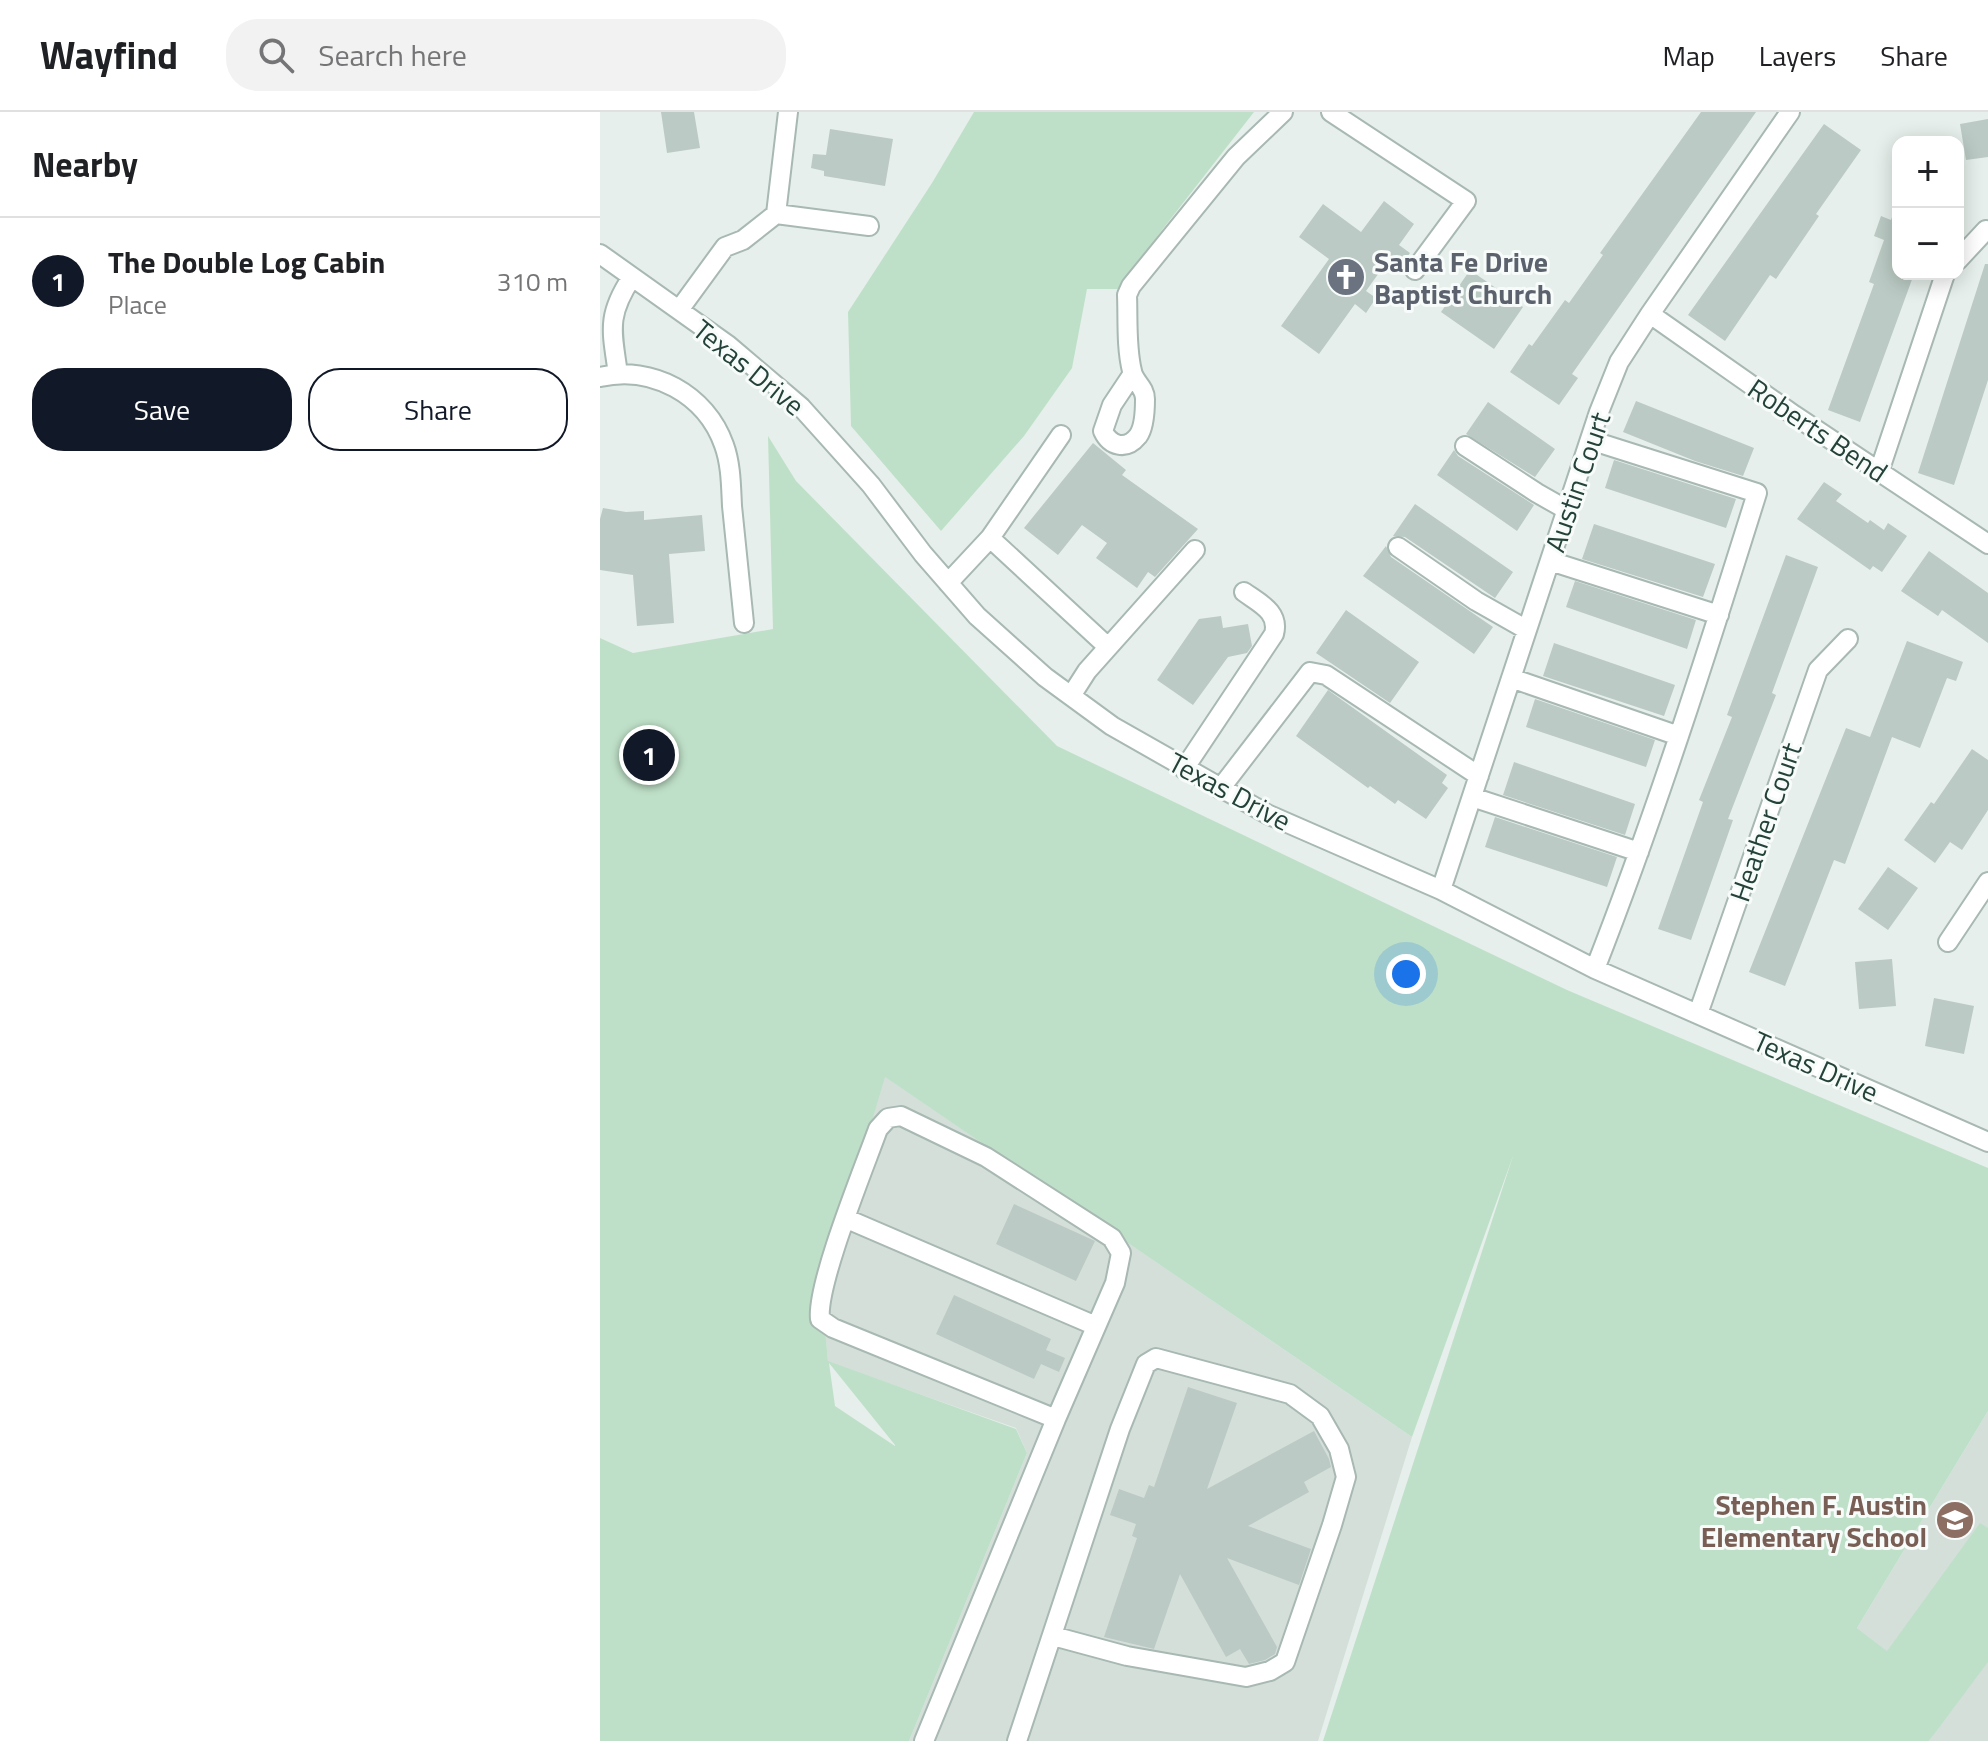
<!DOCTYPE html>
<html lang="en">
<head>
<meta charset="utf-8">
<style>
	:root { --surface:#fff; --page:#f2f2f2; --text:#202124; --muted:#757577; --line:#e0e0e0; --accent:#111827 }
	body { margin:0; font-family:"Titillium Web",sans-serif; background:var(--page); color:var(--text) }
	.controls { position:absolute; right:24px; top:24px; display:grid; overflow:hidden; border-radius:16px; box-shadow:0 4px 20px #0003 }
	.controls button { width:72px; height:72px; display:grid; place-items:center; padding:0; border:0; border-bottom:2px solid var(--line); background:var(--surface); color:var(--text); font:40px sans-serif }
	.you { position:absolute; left:806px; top:862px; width:28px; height:28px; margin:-20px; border:6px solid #fff; border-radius:50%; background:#1a73e8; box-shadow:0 0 0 12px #1a73e833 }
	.badge { display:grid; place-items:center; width:52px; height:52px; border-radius:50%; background:var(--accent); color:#fff; font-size:26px; font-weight:700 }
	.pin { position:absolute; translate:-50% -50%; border:4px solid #fff; box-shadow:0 2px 8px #0006 }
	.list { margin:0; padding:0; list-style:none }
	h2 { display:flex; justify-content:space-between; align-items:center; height:104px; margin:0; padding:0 32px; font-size:34px }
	h2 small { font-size:26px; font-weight:400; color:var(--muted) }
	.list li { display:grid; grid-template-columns:52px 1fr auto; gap:24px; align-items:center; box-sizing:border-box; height:128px; padding:0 32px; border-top:2px solid var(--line) }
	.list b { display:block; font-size:30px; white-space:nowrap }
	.list p { margin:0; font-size:26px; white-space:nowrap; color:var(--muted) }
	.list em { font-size:26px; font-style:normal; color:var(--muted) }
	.actions { display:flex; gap:16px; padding:24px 32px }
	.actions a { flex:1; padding:18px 0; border:2px solid var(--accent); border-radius:32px; text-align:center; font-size:28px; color:var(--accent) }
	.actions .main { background:var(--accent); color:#fff }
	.icon { flex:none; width:44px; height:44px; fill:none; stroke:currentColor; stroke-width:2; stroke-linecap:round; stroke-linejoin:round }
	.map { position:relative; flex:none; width:1388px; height:1629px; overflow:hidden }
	header { display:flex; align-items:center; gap:48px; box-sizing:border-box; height:112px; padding:0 40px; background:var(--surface); border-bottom:2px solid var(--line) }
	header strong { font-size:38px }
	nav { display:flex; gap:44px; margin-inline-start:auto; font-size:28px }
	.search { width:560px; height:72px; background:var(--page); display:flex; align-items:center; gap:20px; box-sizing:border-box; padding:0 28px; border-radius:32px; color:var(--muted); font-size:30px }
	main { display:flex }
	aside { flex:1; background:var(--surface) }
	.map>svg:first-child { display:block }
	.built { fill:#d4dfda }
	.green { fill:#bfe0c8; fill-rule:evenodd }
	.building { fill:#bbcac4 }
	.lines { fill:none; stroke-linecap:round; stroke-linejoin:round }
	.minor-casing { stroke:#a8b8b2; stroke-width:22 }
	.minor { stroke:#fff; stroke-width:18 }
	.labels { text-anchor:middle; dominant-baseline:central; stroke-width:6; stroke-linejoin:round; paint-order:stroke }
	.worship-label { font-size:28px; font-weight:bold; fill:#5b616d; stroke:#f7fbf9; text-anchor:start }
	.street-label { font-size:28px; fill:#24423a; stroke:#f7fbf9 }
	.education-label { font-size:28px; font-weight:bold; fill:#785e54; stroke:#f7fbf9; text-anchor:end }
</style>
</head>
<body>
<header>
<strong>Wayfind</strong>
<div class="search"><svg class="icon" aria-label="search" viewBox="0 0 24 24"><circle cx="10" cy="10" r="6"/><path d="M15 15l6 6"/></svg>Search here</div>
<nav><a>Map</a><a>Layers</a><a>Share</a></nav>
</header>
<main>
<aside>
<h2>Nearby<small></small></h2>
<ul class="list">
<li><span class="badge">1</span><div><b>The Double Log Cabin</b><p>Place</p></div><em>310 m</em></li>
</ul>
<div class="actions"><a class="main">Save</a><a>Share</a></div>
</aside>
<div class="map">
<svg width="1388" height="1629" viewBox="0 0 1388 1629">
	<rect width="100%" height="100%" fill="#e6efeb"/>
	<path class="built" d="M 284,964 L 812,1325 L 718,1629 L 309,1629 L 427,1341 L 416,1316 L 228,1250 L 220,1165 L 254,1069 Z
		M 1388,1299 L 1388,1629 L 1329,1629 L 1354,1592 L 1257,1516 Z"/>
	<path class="green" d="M 374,0 L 654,0 L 562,118 L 520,177 L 487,177 L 472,256 L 424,324 L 341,419 L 251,314 L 248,200 L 332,71 Z
		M 168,324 L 196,369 L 457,634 L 967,878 L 1388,1056 L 1388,1299 L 1257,1516 L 1287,1539 L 1380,1411 L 1388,1416 L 1388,1550 L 1329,1629 L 723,1629 L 913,1044 L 812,1325 L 285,965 L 254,1069 L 220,1164 L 228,1249 L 416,1317 L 427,1341 L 309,1629 L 0,1629 L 0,526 L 33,541 L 173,517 ZM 229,1251 L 295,1333 L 295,1334 L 235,1294 Z"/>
	<path class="building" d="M 61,0 L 94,0 L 100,36 L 67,41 Z
		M 1101,0 L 1156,0 L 972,262 L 978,266 L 959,293 L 910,260 L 929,232 L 932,234 L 965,188 L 969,191 L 1003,143 L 1000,141 Z
		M 1388,7 L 1388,45 L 1366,48 L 1360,12 Z
		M 1224,12 L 1261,38 L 1216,102 L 1219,104 L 1176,167 L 1170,163 L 1125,229 L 1088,203 Z
		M 230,17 L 293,27 L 285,74 L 224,64 L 224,59 L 211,56 L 213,42 L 226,43 Z
		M 784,89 L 814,112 L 799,133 L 810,141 L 802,152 L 791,144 L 766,179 L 776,186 L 766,201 L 755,192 L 719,242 L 681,214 L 729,147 L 699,125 L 723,92 L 761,120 Z
		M 1296,94 L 1298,162 L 1314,162 L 1260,310 L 1228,298 L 1274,172 L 1269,170 L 1284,128 L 1274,124 L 1281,104 L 1291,108 Z
		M 1385,152 L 1388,152 L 1388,268 L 1354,373 L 1318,361 Z
		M 870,158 L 923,195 L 894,237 L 841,200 Z
		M 1036,289 L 1154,336 L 1143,364 L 1095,349 L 1023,320 Z
		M 888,290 L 955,337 L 935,365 L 866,322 Z
		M 493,331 L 526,358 L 522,363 L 598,417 L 555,465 L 548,460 L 537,476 L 496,446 L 507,431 L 482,413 L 458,443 L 424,416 Z
		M 854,338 L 858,344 L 934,393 L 917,419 L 837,363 Z
		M 1014,348 L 1136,387 L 1126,416 L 1005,376 Z
		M 1224,370 L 1242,382 L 1236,389 L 1268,411 L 1270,408 L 1284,418 L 1288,411 L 1307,424 L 1282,460 L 1273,454 L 1270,458 L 1197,407 Z
		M 815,392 L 913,460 L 895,486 L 805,425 L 793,424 Z
		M 3,396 L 26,400 L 44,399 L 44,408 L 102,403 L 105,439 L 69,442 L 74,511 L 37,514 L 33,463 L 0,458 L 0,407 Z
		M 994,412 L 1115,452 L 1103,485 L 982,447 Z
		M 786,434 L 791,445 L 893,515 L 874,542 L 763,464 Z
		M 1329,439 L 1388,481 L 1388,531 L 1342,498 L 1338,504 L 1301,479 Z
		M 1186,443 L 1218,455 L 1172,581 L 1176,583 L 1128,707 L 1133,708 L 1091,828 L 1058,817 L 1103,690 L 1099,688 L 1132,605 L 1127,603 Z
		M 975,469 L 1096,508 L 1087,537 L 966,495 Z
		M 746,498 L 819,550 L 790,591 L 716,541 Z
		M 621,504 L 623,516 L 648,512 L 652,534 L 647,541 L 628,545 L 593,593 L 557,568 L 599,507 Z
		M 1307,529 L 1363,550 L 1356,569 L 1347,566 L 1320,636 L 1292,625 L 1245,752 L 1234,748 L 1185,874 L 1149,860 L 1246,616 L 1270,625 Z
		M 954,531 L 1075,573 L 1064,604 L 943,564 Z
		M 728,578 L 847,663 L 842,671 L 848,676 L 826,707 L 798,688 L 795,692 L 770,674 L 768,676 L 696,624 Z
		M 935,587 L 1055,628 L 1046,655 L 926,615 Z
		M 1372,637 L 1388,648 L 1388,698 L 1362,738 L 1350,730 L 1335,751 L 1304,728 L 1331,690 L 1334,692 Z
		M 914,650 L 1035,692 L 1025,723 L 903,683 Z
		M 895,705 L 1017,745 L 1007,775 L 885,735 Z
		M 1288,755 L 1318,776 L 1288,818 L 1258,797 Z
		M 1292,847 L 1296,894 L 1259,897 L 1255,850 Z
		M 1334,886 L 1374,894 L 1364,942 L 1325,934 Z
		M 414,1092 L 495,1129 L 476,1169 L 396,1132 Z
		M 354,1183 L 451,1227 L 446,1238 L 465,1246 L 459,1260 L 441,1252 L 434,1267 L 336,1222 Z
		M 588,1275 L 637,1291 L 607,1377 L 714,1319 L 729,1347 L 731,1355 L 704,1370 L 709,1380 L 648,1414 L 711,1437 L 699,1473 L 627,1446 L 677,1535 L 675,1542 L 665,1548 L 649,1552 L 640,1537 L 626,1545 L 580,1462 L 554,1537 L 504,1525 L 537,1426 L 532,1424 L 536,1412 L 510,1403 L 519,1377 L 544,1386 L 549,1373 L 554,1375 Z"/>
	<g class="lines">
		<defs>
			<path id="minor" d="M 731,0 L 866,89 L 815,158
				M 176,102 L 269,114
				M 0,142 L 128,233 L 201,295 L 271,373 L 323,442 L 377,504 L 445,565 L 512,614 L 667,702 L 841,778 L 995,857 L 1388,1030
				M 1358,148 L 1386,118
				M 79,198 L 125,135 L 143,128 L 176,102 L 188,0
				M 1050,202 L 1194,303 L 1388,432
				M 18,262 C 12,219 6,204 32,165
				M 532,263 L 512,293 L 503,319 C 510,334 526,339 538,324 C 544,316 545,297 545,287 C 545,275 534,270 532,259 C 526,235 528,207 527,183 L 531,174 L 636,45 L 683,0
				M 0,265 C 52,253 106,282 124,333 C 131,352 131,374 132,394 C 136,433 140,472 144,511
				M 990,328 L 1157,381 C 1107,541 1056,701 995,857
				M 865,334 L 937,381 L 967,398
				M 1279,360 L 1345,162
				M 390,426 L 508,535
				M 798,435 L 876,489 L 927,518
				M 950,449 L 1119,503
				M 348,471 L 390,426 L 461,323
				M 911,566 L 1079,624
				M 471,584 L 487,559 L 595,438
				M 584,657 L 674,522 C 680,500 659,491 644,480
				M 620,677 L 710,560 L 726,563 L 879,664
				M 872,685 L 1039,740
				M 841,778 L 999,300 L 1019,250 L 1050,202 L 1190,0
				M 1348,830 L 1388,770
				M 1098,902 L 1218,558 L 1248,527
				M 247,1107 L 496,1214
				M 324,1629 L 456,1307 L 233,1216 L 220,1207 C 216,1173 264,1056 278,1017 L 288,1006 L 301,1004 L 386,1045 L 512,1126 L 521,1141 L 515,1171 L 456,1307
				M 417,1629 L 520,1317 L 546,1252 L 556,1246 L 690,1282 L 720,1304 L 739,1337 L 746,1365 L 732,1413 L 685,1550 L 670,1559 L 646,1565 L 527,1544 L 453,1524"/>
		</defs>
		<use href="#minor" class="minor-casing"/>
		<use href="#minor" class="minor"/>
	</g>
	<defs>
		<symbol id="church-disc" viewBox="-11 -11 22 22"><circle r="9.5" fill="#6b7280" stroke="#f7fbf9"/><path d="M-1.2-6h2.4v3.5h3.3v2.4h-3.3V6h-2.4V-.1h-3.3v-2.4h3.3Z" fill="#fff"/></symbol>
		<symbol id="school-disc" viewBox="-11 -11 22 22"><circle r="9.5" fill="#8d6e63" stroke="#f7fbf9"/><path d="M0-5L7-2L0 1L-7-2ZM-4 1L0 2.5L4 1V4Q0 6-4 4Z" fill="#fff"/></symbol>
	</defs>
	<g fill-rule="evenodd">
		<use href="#church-disc" x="724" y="143" width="44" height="44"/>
		<use href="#school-disc" x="1333" y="1386" width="44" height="44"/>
	</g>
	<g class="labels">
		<g class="worship-label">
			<text x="774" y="149">Santa Fe Drive<tspan x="774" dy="32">Baptist Church</tspan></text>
		</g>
		<g class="street-label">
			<text transform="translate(149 255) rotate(39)">Texas Drive</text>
			<text transform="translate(1218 318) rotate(34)">Roberts Bend</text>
			<text transform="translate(977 370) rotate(-71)">Austin Court</text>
			<text transform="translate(630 679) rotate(28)">Texas Drive</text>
			<text transform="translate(1165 710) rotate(-71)">Heather Court</text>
			<text transform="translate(1216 954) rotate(24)">Texas Drive</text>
		</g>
		<g class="education-label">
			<text x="1327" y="1392">Stephen F. Austin<tspan x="1327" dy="32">Elementary School</tspan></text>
		</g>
	</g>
</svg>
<div class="controls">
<button>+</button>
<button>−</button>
</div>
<div class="you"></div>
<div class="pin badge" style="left:49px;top:643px">1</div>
</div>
</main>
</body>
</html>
